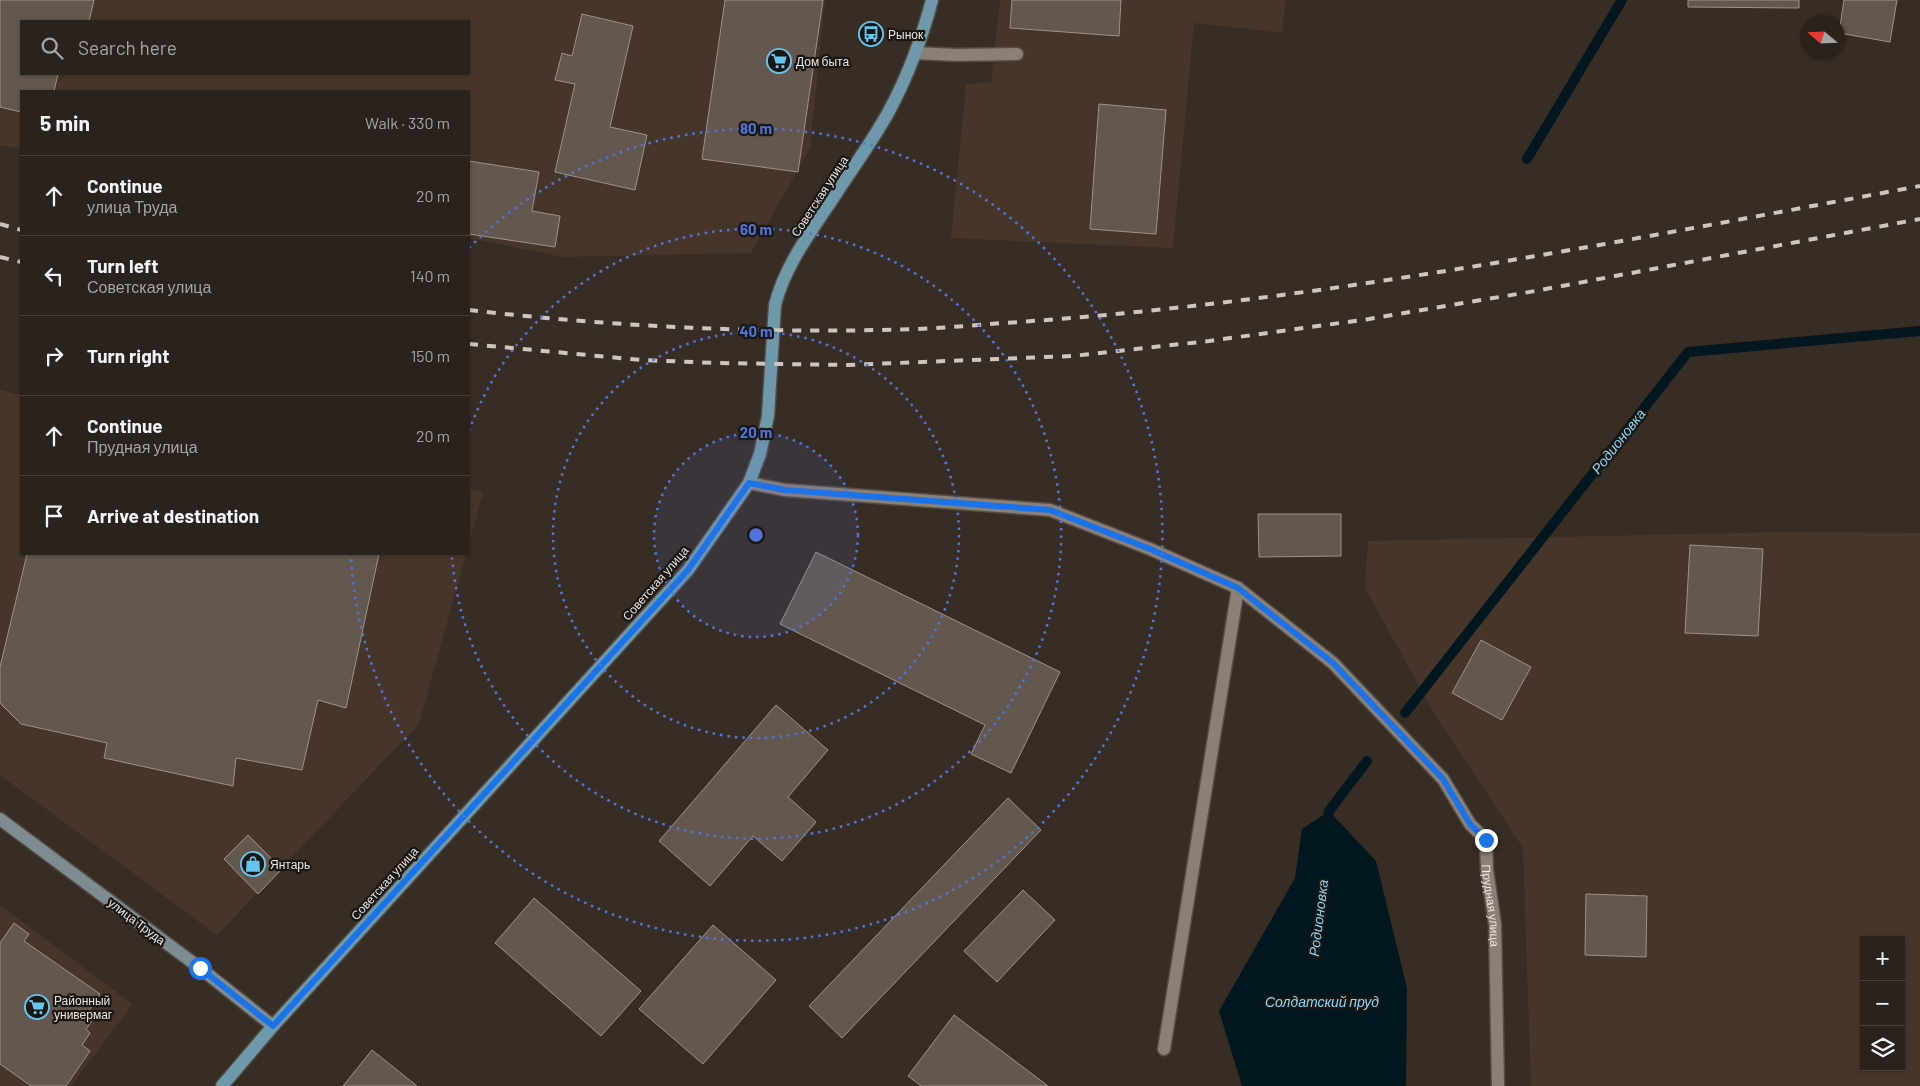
<!DOCTYPE html>
<html lang="en">
<head>
<meta charset="utf-8">
<style>
	:root { --surface:#2a221c; --page:#362f29; --text:#f1f3f6; --muted:#a5a4a3; --line:#463f3b }
	body { margin:0; font-family:Barlow,sans-serif; background:var(--page); color:var(--text) }
	.controls { position:absolute; right:15px; bottom:15px; display:grid; overflow:hidden; border-radius:0px; box-shadow:0 1px 4px #0004 }
	.controls button { width:45px; height:45px; display:grid; place-items:center; padding:0; border:0; border-bottom:1px solid var(--line); background:var(--surface); color:var(--text); font:25px sans-serif }
	.compass { position:absolute; left:1800px; top:15px; width:45px; height:45px; border-radius:50%; background:var(--surface); box-shadow:0 1px 4px #0004; rotate:289deg }
	.stop { position:absolute; width:15px; height:15px; margin:-11px; border:4px solid #1a73e8; border-radius:50%; background:#fff }
	.stop.end { background:#1a73e8; border-color:#fff; box-shadow:0 1px 5px #0008 }
	.list { margin:0; padding:0; list-style:none }
	h2 { display:flex; justify-content:space-between; align-items:center; height:65px; margin:0; padding:0 20px; font-size:21px }
	h2 small { font-size:16px; font-weight:400; color:var(--muted) }
	.list li { display:grid; grid-template-columns:32px 1fr auto; gap:15px; align-items:center; box-sizing:border-box; height:80px; padding:0 20px; border-top:1px solid var(--line) }
	.list b { display:block; font-size:19px; white-space:nowrap }
	.list p { margin:0; font-size:16px; white-space:nowrap; color:var(--muted) }
	.list em { font-size:16px; font-style:normal; color:var(--muted) }
	.icon { flex:none; width:28px; height:28px; fill:none; stroke:currentColor; stroke-width:2; stroke-linecap:round; stroke-linejoin:round }
	.map { position:relative; flex:none; width:1920px; height:1086px; overflow:hidden }
	.search { position:absolute; background:var(--surface); box-shadow:0 1px 4px #0004; left:20px; top:20px; width:450px; height:55px; display:flex; align-items:center; gap:12px; box-sizing:border-box; padding:0 18px; border-radius:0px; color:var(--muted); font-size:19px }
	.panel { position:absolute; background:var(--surface); box-shadow:0 1px 4px #0004; left:20px; top:90px; width:450px; height:465px; border-radius:0px }
	.map>svg:first-child { display:block }
	.built { fill:#453629; fill-rule:evenodd }
	.water { fill:#031720 }
	.lines { fill:none; stroke-linecap:round; stroke-linejoin:round }
	.stream { stroke:#031720; stroke-width:10 }
	.building { fill:#63574e; stroke:#9e9288 }
	.lane-casing { stroke:#544c44; stroke-width:15 }
	.street-casing { stroke:#544c44; stroke-width:15 }
	.secondary-casing { stroke:#544c44; stroke-width:15 }
	.primary-casing { stroke:#544c44; stroke-width:15 }
	.lane { stroke:#8b7f76; stroke-width:12 }
	.street { stroke:#8b7f76; stroke-width:12 }
	.secondary { stroke:#7d8c90; stroke-width:12 }
	.primary { stroke:#6e99aa; stroke-width:12 }
	.rail { stroke:#cdc5bf; stroke-width:4; stroke-dasharray:9 9; stroke-linecap:butt }
	.route { stroke:#1a73e8; stroke-width:6 }
	.ring { fill:none; stroke:#5074da; stroke-width:2.5; stroke-dasharray:2.5 5 }
	.labels { text-anchor:middle; dominant-baseline:central; stroke-width:4.5; stroke-linejoin:round; paint-order:stroke }
	.poi-label { font-size:12px; fill:#ebe4df; stroke:#1b1713; text-anchor:start }
	.street-label { font-size:12px; fill:#ebe4df; stroke:#1b1713 }
	.water-label { font-size:14px; font-style:italic; fill:#8ad6f9; stroke:#1b1713 }
	.centre { fill:#5074da; stroke:#1b1713; stroke-width:2.5 }
	.ring-label { font-size:15px; text-anchor:middle; font-weight:bold; fill:#5074da; stroke:#1b1713; stroke-width:4.5; stroke-linejoin:round; paint-order:stroke }
</style>
</head>
<body>
<div class="map">
<svg width="1920" height="1086" viewBox="0 0 1920 1086">
	<rect width="100%" height="100%" fill="#382d25"/>
	<path class="built" d="M 0,0 L 825,0 L 810,148 L 751,253 L 563,257 L 469,238 L 469,91 L 21,91 L 21,149 L 0,145 ZM 21,21 L 469,21 L 469,74 L 21,74 Z
		M 1000,0 L 1286,0 L 1282,33 L 1194,23 L 1173,248 L 951,238 L 966,84 L 991,82 Z
		M 0,390 L 21,395 L 21,554 L 466,554 L 419,724 L 217,935 L 0,775 Z
		M 469,489 L 483,492 L 469,543 Z
		M 1784,532 L 1920,533 L 1920,1086 L 1531,1086 L 1523,848 L 1434,713 L 1365,588 L 1368,541 ZM 1864,940 L 1901,940 L 1901,1067 L 1864,1067 Z
		M 0,905 L 133,1004 L 71,1086 L 0,1086 Z"/>
	<path class="water" d="M 1329,811 L 1376,861 L 1407,988 L 1406,1086 L 1242,1086 L 1219,1011 L 1295,878 L 1302,829 Z"/>
	<g class="lines">
		<path class="stream" d="M 1527,159 L 1622,0
			M 1405,713 L 1688,352 L 1920,331
			M 1327,823 L 1329,811 L 1367,761"/>
	</g>
	<path class="building" d="M 0,0 L 94,0 L 89,21 L 21,21 L 21,74 L 58,74 L 54,91 L 21,91 L 21,112 L 0,107 Z
		M 725,0 L 823,0 L 798,172 L 702,159 Z
		M 1012,0 L 1121,0 L 1119,36 L 1010,28 Z
		M 1688,0 L 1799,0 L 1799,8 L 1688,7 Z
		M 1844,0 L 1897,0 L 1890,42 L 1839,33 Z
		M 582,14 L 633,26 L 610,127 L 647,135 L 635,190 L 555,172 L 575,84 L 555,80 L 562,53 L 572,56 Z
		M 1099,104 L 1166,110 L 1156,234 L 1090,229 Z
		M 469,161 L 539,172 L 532,211 L 560,216 L 555,247 L 469,234 Z
		M 1258,514 L 1341,514 L 1341,556 L 1259,557 Z
		M 1690,545 L 1763,549 L 1758,636 L 1685,633 Z
		M 816,552 L 1060,672 L 1011,773 L 971,754 L 985,725 L 780,624 Z
		M 27,554 L 379,554 L 346,708 L 318,700 L 302,770 L 236,758 L 233,786 L 104,758 L 107,743 L 21,724 L 0,703 L 0,667 Z
		M 1481,640 L 1531,667 L 1502,720 L 1452,693 Z
		M 776,705 L 828,750 L 788,797 L 816,822 L 782,861 L 753,836 L 710,886 L 659,841 Z
		M 1008,798 L 1041,830 L 842,1038 L 809,1006 Z
		M 248,835 L 282,869 L 258,894 L 224,859 Z
		M 1023,890 L 1055,920 L 997,982 L 964,951 Z
		M 1586,894 L 1647,896 L 1646,957 L 1585,955 Z
		M 534,898 L 641,991 L 601,1036 L 495,943 Z
		M 14,923 L 29,934 L 24,941 L 100,994 L 88,1012 L 95,1017 L 86,1029 L 90,1033 L 82,1045 L 90,1051 L 66,1086 L 31,1086 L 0,1064 L 0,943 Z
		M 713,925 L 776,980 L 703,1064 L 639,1009 Z
		M 954,1015 L 1048,1086 L 921,1086 L 908,1076 Z
		M 372,1050 L 417,1086 L 343,1086 Z"/>
	<g class="lines">
		<defs>
			<path id="lane" d="M 915,53 L 957,55 L 1017,54
				M 1164,1049 L 1238,588"/>
			<g id="street">
				<path id="s1" d="M 749,483 L 785,490 L 1050,510 L 1150,549 L 1238,588 L 1333,663 L 1443,779 L 1470,824 L 1486,840 L 1487,870 L 1495,924 L 1498,1086"/>
			</g>
			<path id="secondary" d="M 0,819 L 200,968 L 273,1026"/>
			<path id="primary" d="M 222,1086 L 273,1026 L 688,570 L 749,483 L 760,454 L 768,416 L 775,305 C 786,261 817,224 841,186 C 857,162 874,138 888,113 C 907,78 922,38 932,0"/>
		</defs>
		<use href="#lane" class="lane-casing"/>
		<use href="#street" class="street-casing"/>
		<use href="#secondary" class="secondary-casing"/>
		<use href="#primary" class="primary-casing"/>
		<use href="#lane" class="lane"/>
		<use href="#street" class="street"/>
		<use href="#secondary" class="secondary"/>
		<use href="#primary" class="primary"/>
		<path class="rail" d="M 0,224 L 21,230
			M 0,257 L 21,262
			M 469,310 C 617,327 767,334 916,329 C 946,328 975,325 1004,323 C 1313,303 1616,242 1920,186
			M 469,344 L 641,360 L 716,363 L 847,365 L 1072,356 L 1209,341 L 1369,319 L 1535,291 L 1920,219"/>
	</g>
	<g class="lines">
		<path class="route" d="M 200,968 L 273,1026 L 688,570 L 749,483 L 785,490 L 1050,510 L 1150,549 L 1238,588 L 1333,663 L 1443,779 L 1470,824 L 1486,840"/>
	</g>
	<circle cx="756" cy="535" r="102" fill="#5074da" fill-opacity=".12"/>
	<g class="ring">
		<circle cx="756" cy="535" r="102"/>
		<circle cx="756" cy="535" r="203"/>
		<path d="M469 431A305 305 0 1 1 452 556"/>
		<path d="M469 248A406 406 0 1 1 351 556"/>
	</g>
	<defs>
		<symbol id="bus-ring" viewBox="-11 -11 22 22"><circle r="9.5" fill="#1b1713" stroke="#65c5ee" stroke-width="1.5"/><path d="M-5-6H5V4H4V6H2V4H-2V6H-4V4H-5ZM-3.5-4V0h7V-4ZM-3.5 1.2v1.5H-2V1.2ZM2 1.2v1.5H3.5V1.2Z" fill="#65c5ee"/></symbol>
		<symbol id="supermarket-ring" viewBox="-11 -11 22 22"><circle r="9.5" fill="#1b1713" stroke="#65c5ee" stroke-width="1.5"/><path d="M-6-5.5h2.5l.6 2H6L4.5 2H-2.5L-4.4-4H-6ZM-1.5 3.2a1.3 1.3 0 1 0 .1 0ZM3 3.2a1.3 1.3 0 1 0 .1 0Z" fill="#65c5ee"/></symbol>
		<symbol id="shop-ring" viewBox="-11 -11 22 22"><circle r="9.5" fill="#1b1713" stroke="#65c5ee" stroke-width="1.5"/><path d="M-5-2.5h2.3a2.7 3.5 0 0 1 5.4 0H5L5.5 6h-11ZM-1.5-2.5h3a1.5 2.3 0 0 0-3 0Z" fill="#65c5ee"/></symbol>
	</defs>
	<g fill-rule="evenodd">
		<use href="#bus-ring" x="857" y="20" width="28" height="28"/>
		<use href="#supermarket-ring" x="765" y="47" width="28" height="28"/>
		<use href="#shop-ring" x="239" y="850" width="28" height="28"/>
		<use href="#supermarket-ring" x="23" y="993" width="28" height="28"/>
	</g>
	<g class="labels">
		<g class="poi-label">
			<text x="888" y="34">Рынок</text>
			<text x="796" y="61">Дом быта</text>
			<text x="270" y="864">Янтарь</text>
			<text x="54" y="1000">Районный<tspan x="54" dy="14">универмаг</tspan></text>
		</g>
		<g class="street-label">
			<text transform="translate(819 196) rotate(-57)">Советская улица</text>
			<text transform="translate(655 583) rotate(-49)">Советская улица</text>
			<text transform="translate(384 883) rotate(-48)">Советская улица</text>
			<text stroke="none"><textPath href="#s1" startOffset="928">Прудная улица</textPath></text>
			<text transform="translate(137 921) rotate(37)">улица Труда</text>
		</g>
		<g class="water-label">
			<text transform="translate(1618 441) rotate(-52)">Родионовка</text>
			<text transform="translate(1318 918) rotate(-83)">Родионовка</text>
			<text x="1322" y="1001">Солдатский пруд</text>
		</g>
	</g>
	<circle cx="756" cy="535" r="8" class="centre"/>
	<g class="ring-label">
		<text x="756" y="134">80 m</text>
		<text x="756" y="235">60 m</text>
		<text x="756" y="337">40 m</text>
		<text x="756" y="438">20 m</text>
	</g>
</svg>
<div class="controls">
<button>+</button>
<button>−</button>
<button><svg class="icon" aria-label="layers" viewBox="0 0 24 24"><path d="M12 4l9 5-9 5-9-5zM3 14l9 5 9-5"/></svg></button>
</div>
<svg class="compass" viewBox="-18 -18 36 36"><path d="M0-13l5 13h-10z" fill="#e53935"/><path d="M0 13l5-13h-10z" fill="#a5a4a3"/></svg>
<div class="stop" style="left:200px;top:968px"></div>
<div class="stop end" style="left:1486px;top:840px"></div>
<div class="search"><svg class="icon" aria-label="search" viewBox="0 0 24 24"><circle cx="10" cy="10" r="6"/><path d="M15 15l6 6"/></svg>Search here</div>
<section class="panel">
<h2>5 min<small>Walk · 330 m</small></h2>
<ul class="list">
<li><svg class="icon" aria-label="ahead" viewBox="0 0 24 24"><path d="M12 20V5M6 11l6-6 6 6"/></svg><div><b>Continue</b><p>улица Труда</p></div><em>20 m</em></li>
<li><svg class="icon" aria-label="left" viewBox="0 0 24 24"><path d="M17 20v-9H6M10 6l-5 5 5 5"/></svg><div><b>Turn left</b><p>Советская улица</p></div><em>140 m</em></li>
<li><svg class="icon" aria-label="right" viewBox="0 0 24 24"><path d="M7 20v-9h11M14 6l5 5-5 5"/></svg><div><b>Turn right</b></div><em>150 m</em></li>
<li><svg class="icon" aria-label="ahead" viewBox="0 0 24 24"><path d="M12 20V5M6 11l6-6 6 6"/></svg><div><b>Continue</b><p>Прудная улица</p></div><em>20 m</em></li>
<li><svg class="icon" aria-label="arrive" viewBox="0 0 24 24"><path d="M6 21V4h12l-3 4 3 4H6"/></svg><div><b>Arrive at destination</b></div></li>
</ul>
</section>
</div>
</body>
</html>
